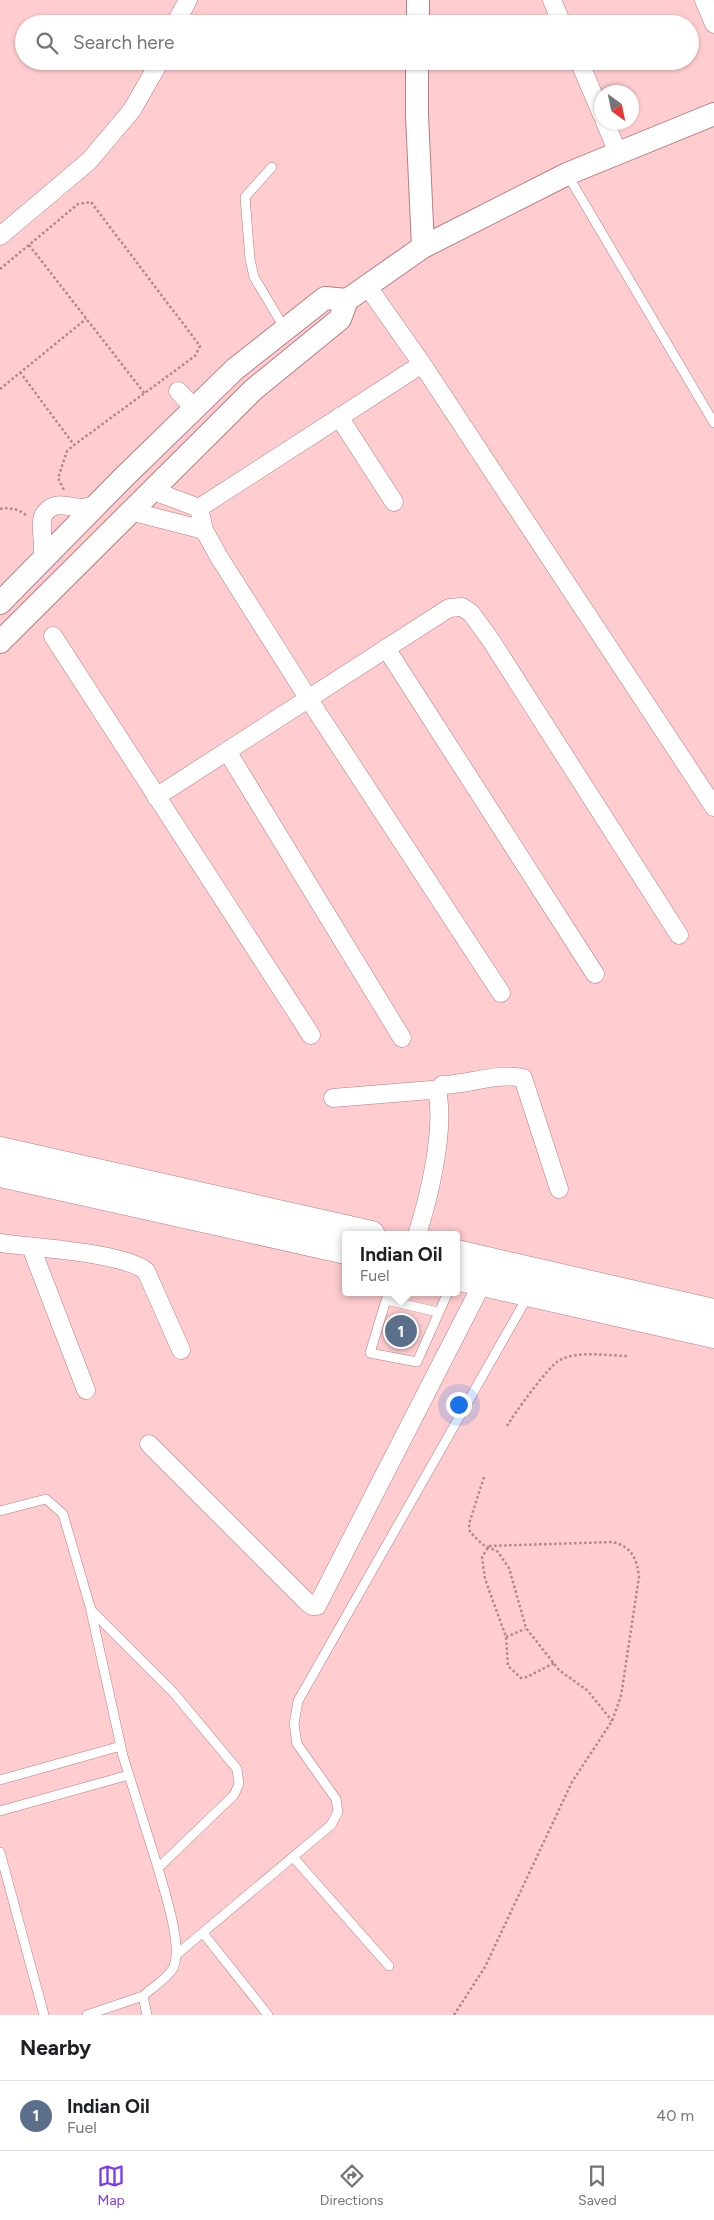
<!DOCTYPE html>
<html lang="en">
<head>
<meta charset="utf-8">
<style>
	:root { --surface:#fff; --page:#f6f6f6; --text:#202124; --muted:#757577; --line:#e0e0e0; --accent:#7c3aed }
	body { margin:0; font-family:Figtree,sans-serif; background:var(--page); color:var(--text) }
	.compass { position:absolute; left:594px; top:85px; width:45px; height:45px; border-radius:50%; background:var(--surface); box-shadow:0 1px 4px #0004; rotate:147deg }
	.you { position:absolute; left:458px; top:1404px; width:18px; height:18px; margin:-12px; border:4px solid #fff; border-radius:50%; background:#1a73e8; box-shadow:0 0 0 8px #1a73e833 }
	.badge { display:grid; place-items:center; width:32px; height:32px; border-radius:50%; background:var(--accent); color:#fff; font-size:16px; font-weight:700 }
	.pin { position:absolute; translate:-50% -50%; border:2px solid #fff; box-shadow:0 1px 5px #0006 }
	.popup { position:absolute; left:342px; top:1231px; width:118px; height:65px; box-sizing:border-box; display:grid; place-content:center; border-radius:5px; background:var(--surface); filter:drop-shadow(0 1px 4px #0005); font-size:16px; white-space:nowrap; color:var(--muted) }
	.popup b { font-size:19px; color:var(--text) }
	.popup::after { content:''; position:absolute; left:50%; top:100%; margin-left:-10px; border:10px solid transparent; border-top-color:var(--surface) }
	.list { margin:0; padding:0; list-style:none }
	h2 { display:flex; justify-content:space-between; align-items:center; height:65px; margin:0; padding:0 20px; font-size:21px }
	h2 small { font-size:16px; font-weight:400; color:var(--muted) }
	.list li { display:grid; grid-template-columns:32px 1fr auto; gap:15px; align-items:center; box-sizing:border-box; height:70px; padding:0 20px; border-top:1px solid var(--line) }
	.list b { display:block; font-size:19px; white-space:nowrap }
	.list p { margin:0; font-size:16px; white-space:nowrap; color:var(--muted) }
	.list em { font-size:16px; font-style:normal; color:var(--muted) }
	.icon { flex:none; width:28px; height:28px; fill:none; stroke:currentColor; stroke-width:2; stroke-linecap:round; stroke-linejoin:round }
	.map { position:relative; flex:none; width:714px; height:2015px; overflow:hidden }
	.search { position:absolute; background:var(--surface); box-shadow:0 1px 4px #0004; left:15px; right:15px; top:15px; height:55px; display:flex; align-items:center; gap:12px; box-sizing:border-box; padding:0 18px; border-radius:28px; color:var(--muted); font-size:19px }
	.sheet { height:135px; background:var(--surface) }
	nav { display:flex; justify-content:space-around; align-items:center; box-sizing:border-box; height:70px; border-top:1px solid var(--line); background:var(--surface); font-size:14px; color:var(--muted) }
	nav a { display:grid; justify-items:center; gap:2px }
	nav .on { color:var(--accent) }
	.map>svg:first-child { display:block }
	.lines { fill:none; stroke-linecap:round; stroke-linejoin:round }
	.service-casing { stroke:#b67d81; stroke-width:10 }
	.minor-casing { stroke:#b67d81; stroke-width:19 }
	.tertiary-casing { stroke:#b67d81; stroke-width:24 }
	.primary-casing { stroke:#b67d81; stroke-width:29 }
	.path { stroke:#b0888a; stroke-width:2.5; stroke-dasharray:2.5 2.5; stroke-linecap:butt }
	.service { stroke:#fff; stroke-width:9 }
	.minor { stroke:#fff; stroke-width:18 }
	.tertiary { stroke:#fff; stroke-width:22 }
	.primary { stroke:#fff; stroke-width:28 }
</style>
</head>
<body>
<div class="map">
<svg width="714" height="2015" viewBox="0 0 714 2015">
	<rect width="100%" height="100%" fill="#ffcccf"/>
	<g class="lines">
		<defs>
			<path id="service" d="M 272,167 L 245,197 L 250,259 L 254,277 L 285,329
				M 567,174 L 714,423
				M 390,1292 L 386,1300 L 370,1353 L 417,1362 L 448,1292
				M 386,1300 L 438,1312
				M 0,1511 L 46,1499 L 63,1514 L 91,1610 L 173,1692 L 237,1769 L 239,1784 L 234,1795 L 158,1868 C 164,1890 185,1951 172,1970 C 165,1980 152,1988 143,1996 L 147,2015
				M 91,1611 L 123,1756 L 158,1868
				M 0,1780 L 121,1746
				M 0,1811 L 129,1775
				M 0,1852 L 44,2015
				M 293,1857 L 389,1966
				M 203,1933 L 268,2015
				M 176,1955 L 331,1825 L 338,1812 L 336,1799 L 297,1744 L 294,1724 L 298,1701 L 528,1296
				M 87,2015 L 143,1996"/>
			<path id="minor" d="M 552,0 L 562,24
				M 704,0 L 714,24
				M 175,24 L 188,0
				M 579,61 L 602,115
				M 605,122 L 618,153
				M 0,236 L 89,161 L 132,110 L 160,61
				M 368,287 L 422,364
				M 178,391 L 195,409
				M 339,417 L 394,502
				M 151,490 L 199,508 L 422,364 L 714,807
				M 199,508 L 204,530 L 219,557 L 308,698 L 501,993
				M 130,511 L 204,530
				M 41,562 C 47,546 37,523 45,513 C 55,500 68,507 81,508 C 87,508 93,505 99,503
				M 53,636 L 311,1035
				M 386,648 L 595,974
				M 227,751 L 402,1038
				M 156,797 L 449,608 L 462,607 L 471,613 L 490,639 L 679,935
				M 442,1085 C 469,1085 497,1072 523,1078 L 559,1189
				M 333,1098 L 431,1090
				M 417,1235 C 429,1197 444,1135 438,1096
				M 0,1243 C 34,1248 122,1252 146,1271 L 181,1350
				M 31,1247 L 86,1390
				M 149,1444 L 306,1601 L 312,1606 L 317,1606 L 483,1282"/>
			<path id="tertiary" d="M 418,24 L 418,0
				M 417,61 L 417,115 L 423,247
				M 0,603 L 123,478 L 235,369 L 325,298 L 347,300
				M 0,642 L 253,390 L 340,319 L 347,300 L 423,247 L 567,174 L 714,114"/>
			<path id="primary" d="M 0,1151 L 371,1235
				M 0,1173 L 346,1250
				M 456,1254 L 714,1313
				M 456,1276 L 714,1334"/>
		</defs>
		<use href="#service" class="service-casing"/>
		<use href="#minor" class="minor-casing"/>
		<use href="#tertiary" class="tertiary-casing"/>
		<use href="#primary" class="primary-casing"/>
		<path class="path" d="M 29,245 L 145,394
			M 0,269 L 78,204 L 91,202 L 200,346 L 195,356 L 74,445 L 67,451 L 58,478 L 64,490
			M 20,372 L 74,445
			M 0,389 L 86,319
			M 0,509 C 10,507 18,509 26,515
			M 507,1426 C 514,1414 549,1365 560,1360 C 579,1350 608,1356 629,1356
			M 484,1477 L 469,1524 L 470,1532 L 482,1544 L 498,1552 L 509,1568 L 526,1628 L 559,1670 L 588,1691 L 612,1721
			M 506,1637 L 525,1629
			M 454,2015 L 485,1967 L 572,1782 L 612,1721 L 621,1696 L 639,1577 C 637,1558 631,1546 612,1542 L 489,1546 L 482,1557 L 485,1579 L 506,1637 L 508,1666 L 521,1678 L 527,1677 L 554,1663"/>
		<use href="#service" class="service"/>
		<use href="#minor" class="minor"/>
		<use href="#tertiary" class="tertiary"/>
		<use href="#primary" class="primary"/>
	</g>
</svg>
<svg class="compass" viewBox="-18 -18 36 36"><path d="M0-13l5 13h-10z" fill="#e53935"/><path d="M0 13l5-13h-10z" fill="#757577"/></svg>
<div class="you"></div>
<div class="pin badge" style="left:401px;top:1331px;background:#5c6f8a">1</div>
<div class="popup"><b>Indian Oil</b>Fuel</div>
<div class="search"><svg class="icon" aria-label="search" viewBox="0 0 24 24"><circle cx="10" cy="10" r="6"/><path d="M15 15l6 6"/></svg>Search here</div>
</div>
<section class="sheet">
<h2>Nearby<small></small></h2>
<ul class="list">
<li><span class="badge" style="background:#5c6f8a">1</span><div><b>Indian Oil</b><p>Fuel</p></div><em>40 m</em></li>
</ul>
</section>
<nav>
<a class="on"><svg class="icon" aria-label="map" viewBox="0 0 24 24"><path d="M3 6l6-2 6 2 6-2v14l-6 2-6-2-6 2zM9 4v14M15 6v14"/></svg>Map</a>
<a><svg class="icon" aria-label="directions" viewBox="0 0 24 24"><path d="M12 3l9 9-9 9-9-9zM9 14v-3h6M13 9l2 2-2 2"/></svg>Directions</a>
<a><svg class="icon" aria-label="saved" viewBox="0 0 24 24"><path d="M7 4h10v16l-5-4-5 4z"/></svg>Saved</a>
</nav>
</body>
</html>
